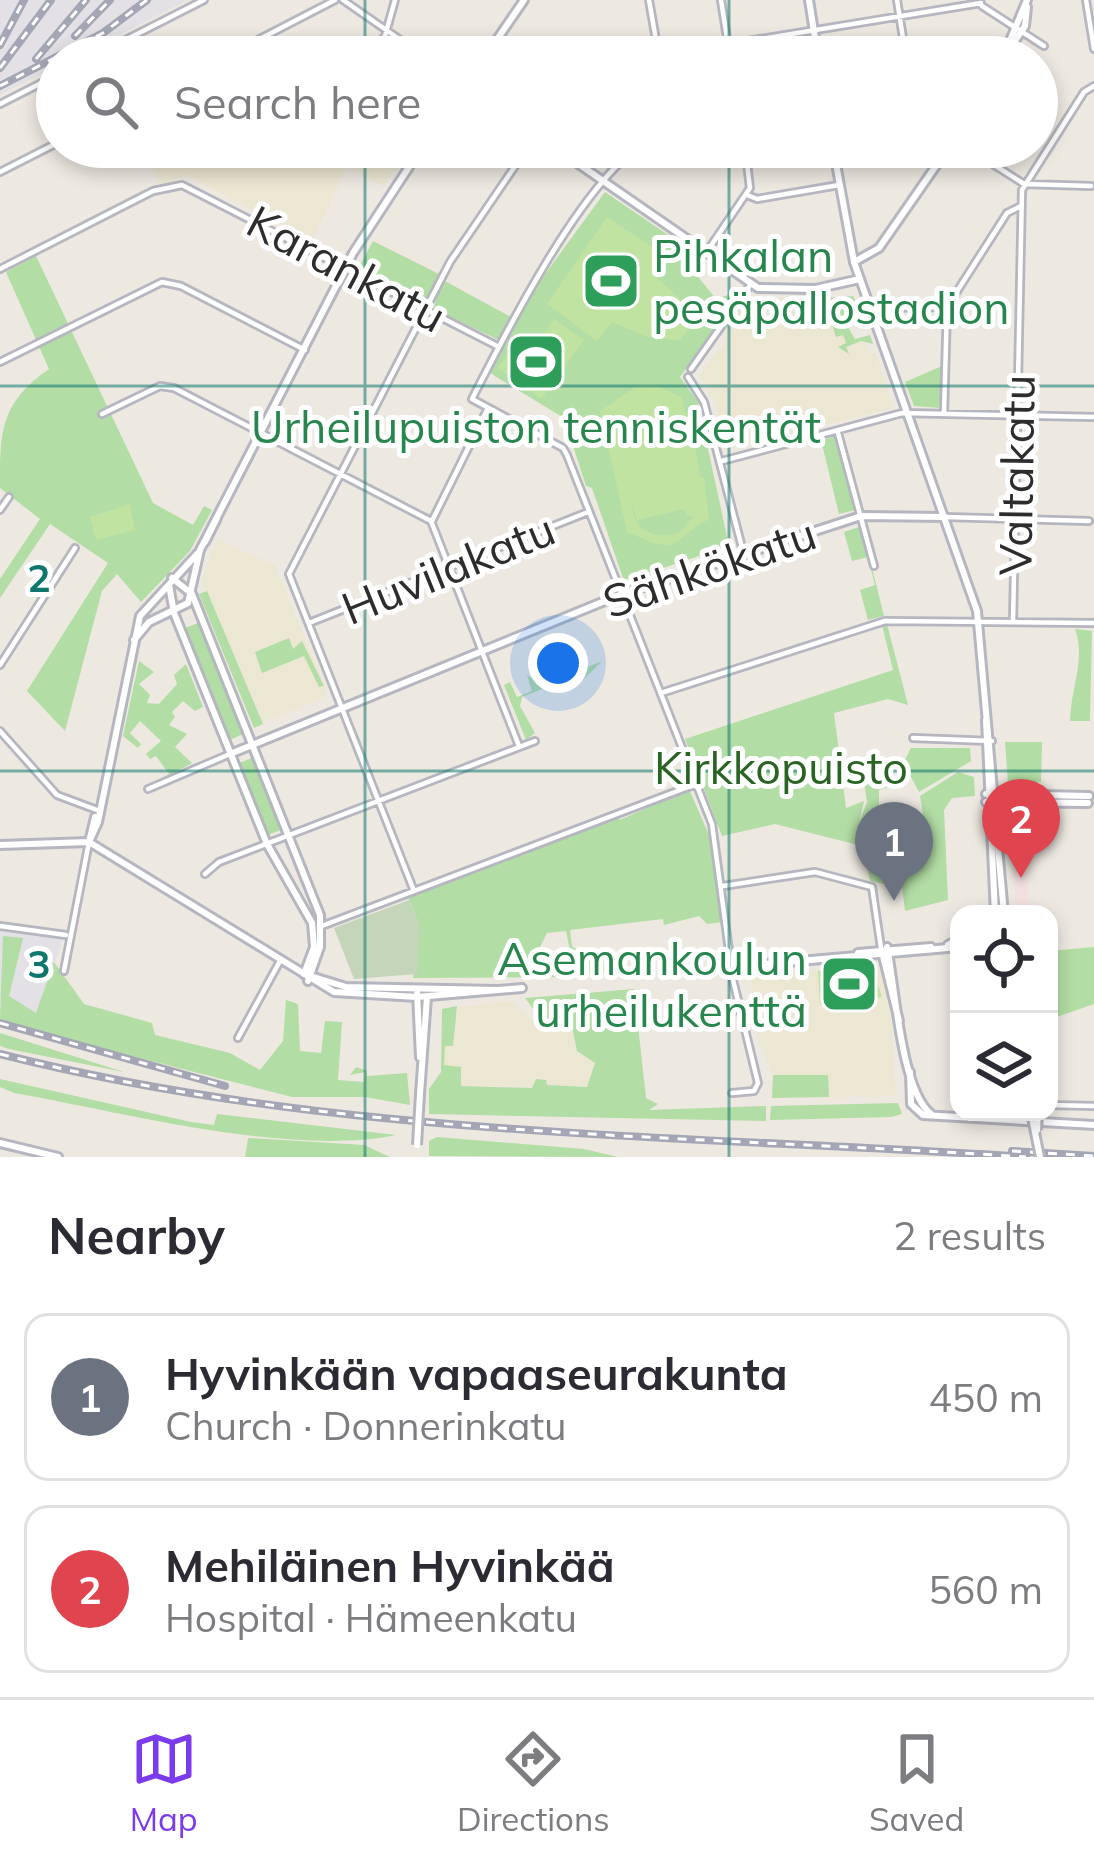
<!DOCTYPE html>
<html lang="en">
<head>
<meta charset="utf-8">
<style>
	:root { --surface:#fff; --page:#f7f7f7; --text:#2b2b33; --muted:#7c7c81; --line:#e1e1e2; --accent:#7c3aed }
	body { margin:0; font-family:Mulish,sans-serif; background:var(--page); color:var(--text) }
	.controls { position:absolute; right:36px; bottom:36px; display:grid; overflow:hidden; border-radius:24px; box-shadow:0 6px 18px #0003 }
	.controls button { width:108px; height:108px; display:grid; place-items:center; padding:0; border:0; border-bottom:3px solid var(--line); background:var(--surface); color:var(--text); font:60px sans-serif }
	.you { position:absolute; left:558px; top:663px; width:42px; height:42px; margin:-30px; border:9px solid #fff; border-radius:50%; background:#1a73e8; box-shadow:0 0 0 18px #1a73e833 }
	.badge { display:grid; place-items:center; width:78px; height:78px; border-radius:50%; background:var(--accent); color:#fff; font-size:39px; font-weight:700 }
	.pin { position:absolute; translate:-50% -99px; filter:drop-shadow(0 3px 6px #0008) }
	.pin::after { content:''; position:absolute; top:63px; width:42px; height:36px; background:inherit; clip-path:polygon(0 0,100% 0,50% 100%) }
	.list { margin:0; padding:0; list-style:none }
	h2 { display:flex; justify-content:space-between; align-items:center; height:156px; margin:0; padding:0 48px; font-size:51px }
	h2 small { font-size:39px; font-weight:400; color:var(--muted) }
	.list li { display:grid; grid-template-columns:78px 1fr auto; gap:36px; align-items:center; box-sizing:border-box; height:168px; margin:0 24px 24px; padding:0 24px; border:3px solid var(--line); border-radius:24px }
	.list b { display:block; font-size:45px; white-space:nowrap }
	.list p { margin:0; font-size:39px; white-space:nowrap; color:var(--muted) }
	.list em { font-size:39px; font-style:normal; color:var(--muted) }
	.icon { flex:none; width:66px; height:66px; fill:none; stroke:currentColor; stroke-width:2; stroke-linecap:round; stroke-linejoin:round }
	.map { position:relative; flex:none; width:1094px; height:1157px; overflow:hidden }
	.search { position:absolute; background:var(--surface); box-shadow:0 6px 18px #0003; left:36px; right:36px; top:36px; height:132px; display:flex; align-items:center; gap:30px; box-sizing:border-box; padding:0 42px; border-radius:66px; color:var(--muted); font-size:45px }
	.sheet { height:540px; background:var(--surface) }
	nav { display:flex; justify-content:space-around; align-items:center; box-sizing:border-box; height:168px; border-top:3px solid var(--line); background:var(--surface); font-size:33px; color:var(--muted) }
	nav a { display:grid; justify-items:center; gap:6px }
	nav .on { color:var(--accent) }
	.map>svg:first-child { display:block }
	.industrial { fill:#e3e1e6 }
	.education { fill:#ece7d3 }
	.medical { fill:#f2e1e0 }
	.green { fill:#b2dda4 }
	.cemetery { fill:#c5d5ba }
	.pitch { fill:#c0e3a1; fill-rule:evenodd }
	.lines { fill:none; stroke-linecap:round; stroke-linejoin:round }
	.minor-casing { stroke:#b5b6bf; stroke-width:10 }
	.tertiary-casing { stroke:#b5b6bf; stroke-width:12 }
	.secondary-casing { stroke:#b5b6bf; stroke-width:12 }
	.minor { stroke:#fff; stroke-width:4.5 }
	.tertiary { stroke:#fff; stroke-width:6 }
	.secondary { stroke:#fff; stroke-width:6 }
	.rail-casing { stroke:#a4a5b5; stroke-width:8 }
	.rail { stroke:#fff; stroke-width:3; stroke-dasharray:9; stroke-linecap:butt }
	.secondary-bridge-casing { stroke:#b5b6bf; stroke-width:12; stroke-linecap:butt }
	.secondary-bridge { stroke:#fff; stroke-width:6 }
	.grid { fill:none; stroke:#0f766e; stroke-width:3; stroke-opacity:0.55 }
	.labels { text-anchor:middle; dominant-baseline:central; stroke-width:10; stroke-linejoin:round; paint-order:stroke }
	.leisure-label { font-size:45px; fill:#27864d; stroke:#fff; text-anchor:start }
	.street-label { font-size:45px; fill:#2d2d2d; stroke:#fff }
	.park-label { font-size:45px; fill:#2a6423; stroke:#fff }
	.grid-label { font-size:39px; text-anchor:middle; font-weight:bold; fill:#0f766e; stroke:#fff; stroke-width:10; stroke-linejoin:round; paint-order:stroke }
</style>
</head>
<body>
<div class="map">
<svg width="1094" height="1157" viewBox="0 0 1094 1157">
	<rect width="100%" height="100%" fill="#ede9e1"/>
	<path class="industrial" d="M 0,0 L 188,0 L 76,57 L 57,57 L 57,66 L 0,95 Z
		M 0,929 L 63,938 L 32,1031 L 0,1020 Z"/>
	<path class="education" d="M 147,147 L 411,147 L 383,187 L 351,168 L 345,171 L 311,242 L 187,175 L 161,186 L 140,150 Z
		M 746,298 L 825,298 L 837,304 L 848,345 L 864,340 L 870,354 L 875,352 L 894,408 L 725,449 L 715,402 L 699,375 L 724,344 L 727,324 L 739,321 L 737,310 Z
		M 217,539 L 275,566 L 327,691 L 321,699 L 262,722 L 201,581 Z
		M 875,965 L 881,969 L 891,1016 L 896,1096 L 772,1098 L 773,1076 L 758,1039 L 751,977 Z
		M 512,1001 L 534,1022 L 550,1013 L 570,1016 L 577,1051 L 595,1063 L 587,1087 L 461,1086 L 444,1066 L 443,1009 Z"/>
	<path class="medical" d="M 1024,844 L 1029,903 L 1037,903 L 1038,914 L 1017,914 L 1010,846 Z"/>
	<path class="green" d="M 605,192 L 674,239 L 674,247 L 716,299 L 743,290 L 680,377 L 698,402 L 729,546 L 624,581 L 592,488 L 586,486 L 564,418 L 490,373 L 529,296 Z
		M 373,241 L 441,275 L 428,300 L 420,301 L 359,267 Z
		M 36,256 L 153,503 L 193,525 L 204,506 L 212,510 L 190,551 L 141,602 L 117,574 L 102,591 L 65,731 L 27,691 L 108,563 L 50,524 L 0,598 L 0,579 L 40,519 L 0,488 C 0,432 0,403 49,369 L 6,272 Z
		M 443,280 L 511,317 L 499,340 L 433,309 Z
		M 853,296 L 863,315 L 845,322 L 855,339 L 870,335 L 873,344 L 861,341 L 846,347 L 849,354 L 838,347 L 846,343 L 843,335 L 836,337 L 830,318 L 841,310 L 825,298 Z
		M 942,366 L 940,408 L 914,406 L 905,382 Z
		M 836,436 L 855,510 L 839,514 L 821,440 Z
		M 859,527 L 862,528 L 884,616 L 868,620 L 860,590 L 875,585 L 868,557 L 852,561 L 844,532 Z
		M 207,591 L 263,724 L 254,728 L 199,594 Z
		M 198,623 L 243,734 L 230,740 L 185,628 Z
		M 887,624 L 908,705 L 888,699 L 834,713 L 846,808 L 864,801 L 859,823 L 867,802 L 864,782 L 888,778 L 892,786 L 879,790 L 879,805 L 871,810 L 881,832 L 917,812 L 923,815 L 920,796 L 958,772 L 974,777 L 975,796 L 952,798 L 944,810 L 948,900 L 905,911 L 902,888 L 870,881 L 862,846 L 775,824 L 722,836 L 685,739 L 893,670 L 882,625 Z
		M 1075,629 L 1092,631 L 1090,721 L 1070,721 C 1071,686 1086,659 1075,629 Z
		M 289,638 L 293,649 L 302,641 L 324,686 L 319,687 L 304,656 L 262,673 L 255,652 Z
		M 139,661 L 154,672 L 139,684 L 150,695 L 147,703 L 159,704 L 177,684 L 174,675 L 186,664 L 203,707 L 195,711 L 183,701 L 172,712 L 175,717 L 169,725 L 187,734 L 175,747 L 192,763 L 164,778 L 169,774 L 156,756 L 150,759 L 146,754 L 161,741 L 140,721 L 130,733 L 141,744 L 138,748 L 123,736 Z
		M 602,661 L 579,684 L 575,676 L 522,697 L 520,706 L 535,733 L 526,740 L 504,685 L 510,682 L 517,697 L 532,691 L 527,675 L 544,685 Z
		M 1042,742 L 1041,782 L 1008,783 L 1005,742 Z
		M 911,748 L 970,748 L 971,761 L 919,792 L 911,777 L 898,773 Z
		M 252,758 L 281,830 L 268,835 L 239,763 Z
		M 689,789 L 709,835 L 723,922 L 707,924 L 699,916 L 664,925 L 663,919 L 570,930 L 572,946 L 590,959 L 603,951 L 605,973 L 575,976 L 566,931 L 547,933 L 539,949 L 556,967 L 567,955 L 569,977 L 413,978 L 419,925 L 408,897 L 618,816 L 620,820 Z
		M 3,936 L 23,938 L 9,996 L 36,1013 L 54,962 L 84,1004 L 152,1023 L 155,1035 L 230,1053 L 260,1070 L 283,1041 L 286,1000 L 298,1004 L 300,1051 L 321,1053 L 325,1021 L 342,1022 L 338,1080 L 364,1082 L 365,1072 L 350,1075 L 356,1067 L 367,1071 L 367,1076 L 407,1073 L 410,1105 L 365,1097 L 292,1097 L 14,1026 L 0,1020 Z
		M 1094,947 L 1094,1004 L 1051,1019 L 1056,1036 L 1049,1037 L 1049,951 Z
		M 634,989 L 646,1098 L 658,1104 L 649,1110 L 766,1106 L 766,1121 L 429,1114 L 429,1089 L 441,1072 L 442,1009 L 457,1006 L 453,1046 L 445,1046 L 444,1065 L 461,1067 L 461,1086 L 532,1088 L 536,1079 L 546,1080 L 547,1085 L 587,1087 L 595,1063 L 577,1051 L 570,1016 L 551,1013 L 549,1020 L 541,1019 L 525,998 Z
		M 0,1033 L 124,1072 L 9,1049 L 0,1046 Z
		M 773,1075 L 828,1075 L 829,1097 L 772,1098 Z
		M 0,1079 L 191,1122 L 214,1125 L 217,1114 L 396,1135 C 290,1157 122,1112 14,1093 L 0,1087 Z
		M 898,1103 L 902,1114 L 891,1117 L 770,1120 L 771,1106 Z
		M 437,1137 L 584,1149 L 618,1157 L 429,1156 L 429,1141 Z
		M 248,1138 L 364,1145 L 390,1157 L 245,1157 Z"/>
	<path class="cemetery" d="M 409,900 L 419,925 L 417,974 L 354,979 L 334,928 Z"/>
	<path class="pitch" d="M 607,217 L 664,255 L 656,277 L 679,298 L 691,326 L 680,340 L 647,337 L 612,322 L 597,341 L 547,304 Z
		M 554,319 L 584,340 L 541,399 L 498,368 L 518,339 L 533,349 Z
		M 638,385 L 658,386 L 682,398 L 686,416 L 690,416 L 700,477 L 704,477 L 709,519 C 665,544 682,556 627,532 L 600,411 ZM 632,503 L 637,520 L 684,509 L 686,516 L 694,516 L 679,533 C 653,542 632,528 632,503 Z
		M 130,504 L 135,530 L 96,540 L 90,517 Z
		M 872,967 L 882,997 L 820,1004 L 818,971 Z"/>
	<g class="lines">
		<defs>
			<path id="minor" d="M 343,0 L 425,57
				M 649,0 L 659,57
				M 721,0 L 730,57
				M 897,0 L 906,57
				M 1086,0 L 1094,49
				M 982,6 L 1044,46
				M 693,50 L 981,3
				M 92,57 L 204,0
				M 225,57 L 335,0
				M 368,57 L 385,36 L 395,0
				M 642,57 L 658,51
				M 0,104 L 57,75
				M 639,147 C 580,186 505,334 472,399 L 563,448 L 567,455 L 712,824 L 733,980 L 758,1083 L 754,1091 L 732,1093
				M 966,147 L 1024,184 L 1091,186
				M 0,172 L 57,143
				M 747,195 L 757,199 L 839,185
				M 706,253 L 750,188 L 745,147
				M 0,269 L 153,191 L 182,185 L 499,347
				M 879,308 L 947,307
				M 0,362 L 162,282 L 181,286 L 305,350
				M 691,369 L 751,284
				M 688,377 L 704,402 L 744,555
				M 944,413 L 947,307 L 1007,213 L 1021,206
				M 102,414 L 160,386 L 174,388 L 431,521 L 519,746
				M 838,433 L 874,566
				M 722,461 L 902,413 L 1094,417
				M 0,510 L 9,497
				M 945,517 L 1089,521
				M 432,521 L 488,408
				M 1013,622 L 1022,190 L 1084,92 L 1094,86
				M 309,623 L 588,512
				M 0,665 L 75,548
				M 661,693 L 885,621 L 1094,623
				M 0,731 L 57,795 L 97,810
				M 913,738 L 992,741
				M 148,789 L 230,754
				M 205,874 L 219,862 L 535,741
				M 723,886 L 815,872 L 872,887 L 881,948
				M 414,891 L 289,574 L 450,262 L 528,147
				M 0,926 L 66,935
				M 319,927 L 696,784
				M 64,971 L 89,842
				M 238,1038 L 280,961
				M 1049,1105 L 1094,1106"/>
			<path id="tertiary" d="M 1006,54 L 1025,26 L 1027,7
				M 1003,57 L 1027,0
				M 554,147 L 758,288 L 815,289 L 860,279
				M 854,262 L 879,248 L 949,147
				M 172,578 L 192,594 L 320,915 L 320,947 L 308,981
				M 169,585 L 174,613 L 267,844 L 312,923 L 314,947 L 304,974
				M 230,754 L 622,594 L 861,516 L 945,517
				M 986,794 L 1089,796
				M 986,802 L 1088,803
				M 0,1143 L 58,1157"/>
			<path id="secondary" d="M 809,0 L 818,57
				M 485,57 L 524,0
				M 833,147 L 854,262 L 977,611 L 1004,914
				M 205,542 L 217,518
				M 134,640 L 149,622 L 188,603 L 200,550 L 353,253 L 422,147
				M 986,720 L 995,914
				M 89,842 L 98,822 L 140,616 L 198,553
				M 89,842 L 95,817
				M 0,845 L 89,842 L 334,992 L 417,997 L 522,988
				M 948,945 L 959,939
				M 887,947 C 895,986 901,1091 931,1114
				M 858,953 L 931,947
				M 883,956 L 899,1021
				M 731,967 L 959,947
				M 304,974 L 346,987 L 497,990
				M 417,993 L 420,1057
				M 910,1072 L 911,1104 L 923,1115 L 1094,1125
				M 420,1094 L 427,997"/>
		</defs>
		<use href="#minor" class="minor-casing"/>
		<use href="#tertiary" class="tertiary-casing"/>
		<use href="#secondary" class="secondary-casing"/>
		<use href="#minor" class="minor"/>
		<use href="#tertiary" class="tertiary"/>
		<use href="#secondary" class="secondary"/>
		<defs>
			<path id="rail" d="M 75,36 L 110,0
				M 0,45 L 24,0
				M 36,59 L 86,0
				M 0,68 L 51,0
				M 0,86 L 103,33 L 147,0
				M 0,1023 L 225,1086
				M 0,1054 C 336,1139 682,1134 1026,1157
				M 1012,1151 L 1094,1156"/>
		</defs>
		<use href="#rail" class="rail-casing"/>
		<use href="#rail" class="rail"/>
		<defs>
			<path id="secondary-bridge" d="M 1031,1113 L 1040,1157
				M 1037,1130 L 1038,1114
				M 417,1145 L 420,1094"/>
		</defs>
		<use href="#secondary-bridge" class="secondary-bridge-casing"/>
		<use href="#secondary-bridge" class="secondary-bridge"/>
	</g>
	<path class="grid" d="M 365,0 L 365,57M 729,0 L 729,57M 365,147 L 365,1157M 729,147 L 729,1157M 0,386 L 1094,386M 0,771 L 1094,771"/>
	<defs>
		<symbol id="stadium-square" viewBox="-11 -11 22 22"><rect x="-9" y="-9" width="18" height="18" rx="4" fill="#2e9e5b" stroke="#fff"/><path d="M0-5a6.5 5 0 1 0 0 10a6.5 5 0 1 0 0-10ZM-3.5-1.8h7v3.6h-7Z" fill="#fff"/></symbol>
	</defs>
	<g fill-rule="evenodd">
		<use href="#stadium-square" x="578" y="248" width="66" height="66"/>
		<use href="#stadium-square" x="503" y="329" width="66" height="66"/>
		<use href="#stadium-square" x="816" y="951" width="66" height="66"/>
	</g>
	<g class="labels">
		<g class="leisure-label">
			<text x="653" y="255">Pihkalan<tspan x="653" dy="52">pesäpallostadion</tspan></text>
			<text x="536" y="426" text-anchor="middle">Urheilupuiston tenniskentät</text>
			<text x="807" y="958" text-anchor="end">Asemankoulun<tspan x="807" dy="52">urheilukenttä</tspan></text>
		</g>
		<g class="street-label">
			<text transform="translate(347 268) rotate(28)">Karankatu</text>
			<text transform="translate(1016 475) rotate(-89)">Valtakatu</text>
			<text transform="translate(709 567) rotate(-19)">Sähkökatu</text>
			<text transform="translate(448 568) rotate(-22)">Huvilakatu</text>
		</g>
		<g class="park-label">
			<text x="781" y="767">Kirkkopuisto</text>
		</g>
	</g>
	<g class="grid-label">
		<text x="39" y="592">2</text>
		<text x="39" y="978">3</text>
	</g>
</svg>
<div class="controls">
<button><svg class="icon" aria-label="locate" viewBox="0 0 24 24"><circle cx="12" cy="12" r="6"/><path d="M12 2v4M12 18v4M2 12h4M18 12h4"/></svg></button>
<button><svg class="icon" aria-label="layers" viewBox="0 0 24 24"><path d="M12 4l9 5-9 5-9-5zM3 14l9 5 9-5"/></svg></button>
</div>
<div class="you"></div>
<div class="pin badge" style="left:894px;top:901px;background:#6b7280">1</div>
<div class="pin badge" style="left:1021px;top:878px;background:#e0444e">2</div>
<div class="search"><svg class="icon" aria-label="search" viewBox="0 0 24 24"><circle cx="10" cy="10" r="6"/><path d="M15 15l6 6"/></svg>Search here</div>
</div>
<section class="sheet">
<h2>Nearby<small>2 results</small></h2>
<ul class="list">
<li><span class="badge" style="background:#6b7280">1</span><div><b>Hyvinkään vapaaseurakunta</b><p>Church · Donnerinkatu</p></div><em>450 m</em></li>
<li><span class="badge" style="background:#e0444e">2</span><div><b>Mehiläinen Hyvinkää</b><p>Hospital · Hämeenkatu</p></div><em>560 m</em></li>
</ul>
</section>
<nav>
<a class="on"><svg class="icon" aria-label="map" viewBox="0 0 24 24"><path d="M3 6l6-2 6 2 6-2v14l-6 2-6-2-6 2zM9 4v14M15 6v14"/></svg>Map</a>
<a><svg class="icon" aria-label="directions" viewBox="0 0 24 24"><path d="M12 3l9 9-9 9-9-9zM9 14v-3h6M13 9l2 2-2 2"/></svg>Directions</a>
<a><svg class="icon" aria-label="saved" viewBox="0 0 24 24"><path d="M7 4h10v16l-5-4-5 4z"/></svg>Saved</a>
</nav>
</body>
</html>
